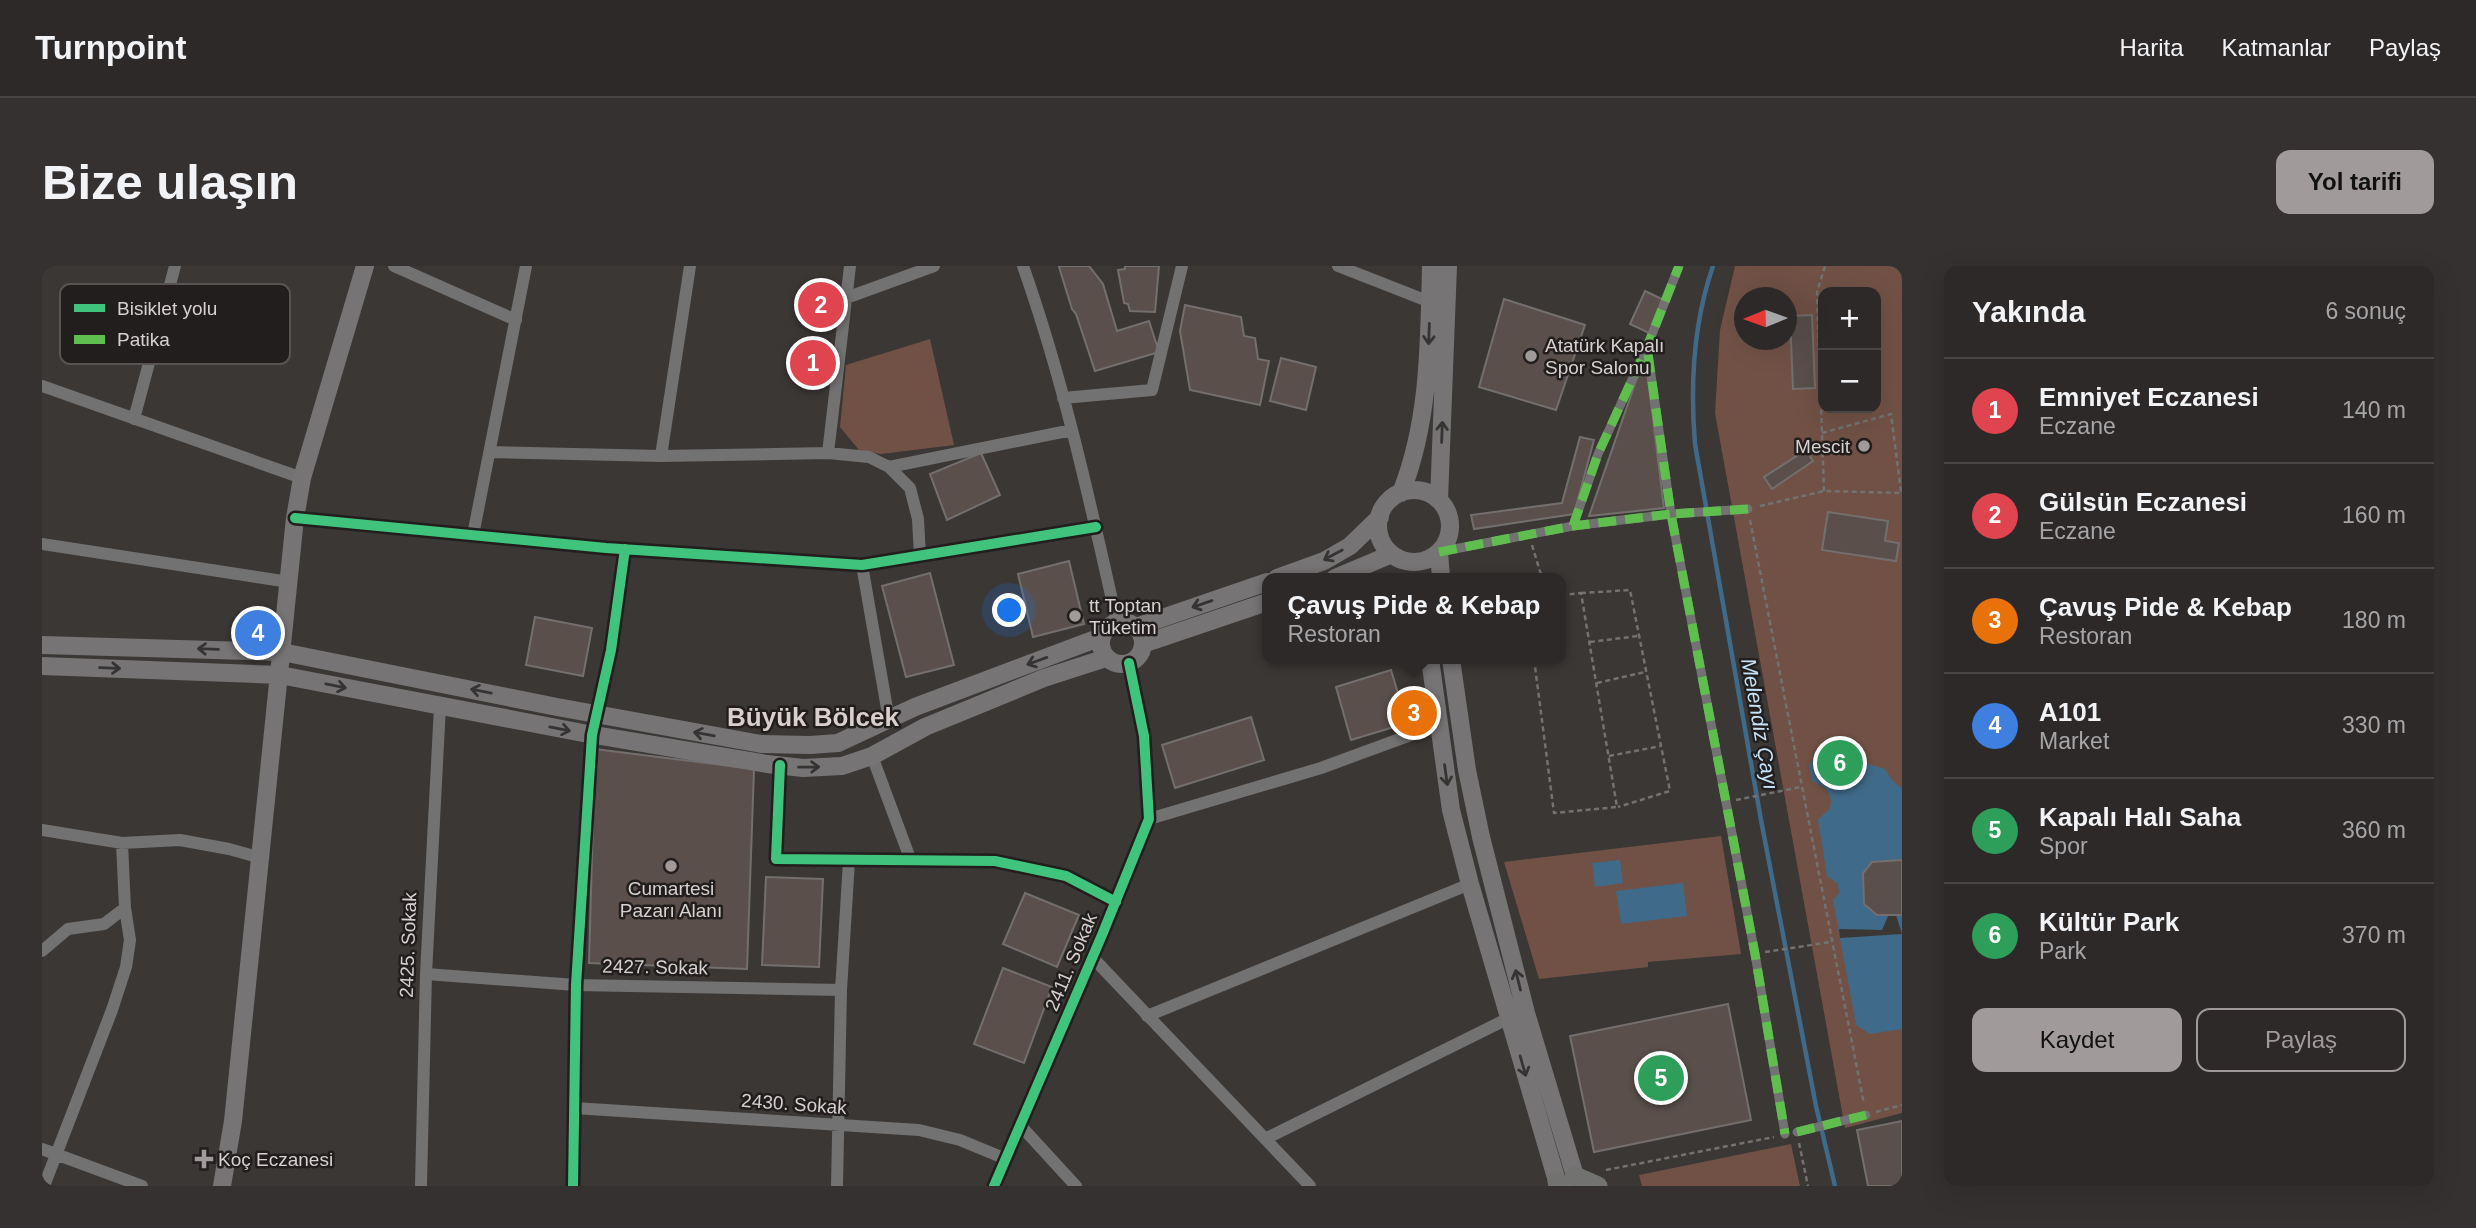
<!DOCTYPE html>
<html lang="tr">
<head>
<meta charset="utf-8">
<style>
	:root { --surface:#2c2928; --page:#343130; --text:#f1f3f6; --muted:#a6a6a8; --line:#484545; --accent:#a09b9a }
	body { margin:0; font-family:Helvetica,sans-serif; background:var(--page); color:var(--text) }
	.controls { position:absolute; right:21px; top:21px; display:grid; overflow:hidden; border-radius:14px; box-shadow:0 7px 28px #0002 }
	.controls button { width:63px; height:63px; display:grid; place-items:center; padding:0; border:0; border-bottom:2px solid var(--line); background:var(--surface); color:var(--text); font:35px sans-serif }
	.compass { position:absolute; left:1692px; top:21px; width:63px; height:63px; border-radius:50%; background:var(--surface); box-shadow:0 7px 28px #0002; rotate:269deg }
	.you { position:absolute; left:968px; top:345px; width:24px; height:24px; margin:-18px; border:5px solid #fff; border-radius:50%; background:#1a73e8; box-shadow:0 0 0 10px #1a73e833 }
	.badge { display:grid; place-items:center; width:46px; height:46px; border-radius:50%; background:var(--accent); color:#fff; font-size:23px; font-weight:700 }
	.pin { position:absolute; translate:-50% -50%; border:4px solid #fff; box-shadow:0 2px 7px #0006 }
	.popup { position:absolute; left:1220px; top:307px; width:304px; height:91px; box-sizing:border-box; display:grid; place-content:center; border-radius:14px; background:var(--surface); filter:drop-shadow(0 2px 5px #0005); font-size:23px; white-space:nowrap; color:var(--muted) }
	.popup b { font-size:26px; color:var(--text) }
	.popup::after { content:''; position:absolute; left:50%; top:100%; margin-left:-14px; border:14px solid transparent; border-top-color:var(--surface) }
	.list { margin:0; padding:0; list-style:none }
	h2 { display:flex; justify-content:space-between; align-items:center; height:91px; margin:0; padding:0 28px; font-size:30px }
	h2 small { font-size:23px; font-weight:400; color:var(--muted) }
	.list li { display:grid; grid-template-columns:46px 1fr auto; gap:21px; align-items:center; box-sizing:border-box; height:105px; padding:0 28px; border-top:2px solid var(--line) }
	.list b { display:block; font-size:26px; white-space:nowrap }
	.list p { margin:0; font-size:23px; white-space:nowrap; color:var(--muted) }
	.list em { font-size:23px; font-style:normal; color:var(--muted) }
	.actions { display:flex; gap:14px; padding:21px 28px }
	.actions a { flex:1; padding:16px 0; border:2px solid var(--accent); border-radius:14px; text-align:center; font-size:24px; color:var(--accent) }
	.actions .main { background:var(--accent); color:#111 }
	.map { position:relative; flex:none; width:1860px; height:920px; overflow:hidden; border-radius:14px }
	header { display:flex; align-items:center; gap:42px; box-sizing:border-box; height:98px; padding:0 35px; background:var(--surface); border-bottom:2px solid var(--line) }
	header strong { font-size:33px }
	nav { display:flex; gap:38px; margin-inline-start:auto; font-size:24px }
	.intro { display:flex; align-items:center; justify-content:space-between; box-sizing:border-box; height:168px; padding:0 42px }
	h1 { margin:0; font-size:49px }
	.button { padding:18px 32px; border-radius:14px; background:var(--accent); color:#111; font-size:24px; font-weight:700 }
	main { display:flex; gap:42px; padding:0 42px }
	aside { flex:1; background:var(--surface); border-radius:14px; box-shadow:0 7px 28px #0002 }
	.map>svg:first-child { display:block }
	.green { fill:#715146; fill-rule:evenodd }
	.water { fill:#3f6a89 }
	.pier { fill:#3b3735 }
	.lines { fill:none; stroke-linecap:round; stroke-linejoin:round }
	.stream { stroke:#3f6a89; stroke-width:4.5 }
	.building { fill:#5a4f4a; stroke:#736f6e; stroke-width:2 }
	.path { stroke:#727272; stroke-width:2.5; stroke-dasharray:5 3.5; stroke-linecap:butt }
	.pedestrian { stroke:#727272; stroke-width:9 }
	.minor { stroke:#727272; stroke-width:12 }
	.secondary { stroke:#767475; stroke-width:18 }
	.trunk { stroke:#727270; stroke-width:19 }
	.quiet { stroke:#5fbe4e; stroke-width:9; stroke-dasharray:18 9; stroke-linecap:butt }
	.cycleway-casing { stroke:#211e1d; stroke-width:15 }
	.cycleway { stroke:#40c37c; stroke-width:10 }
	.oneway { stroke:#363433 }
	.poi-dot { fill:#a09b9a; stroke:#211e1d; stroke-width:2.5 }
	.labels { text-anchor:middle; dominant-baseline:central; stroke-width:5; stroke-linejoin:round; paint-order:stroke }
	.poi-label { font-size:19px; fill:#d6d1d0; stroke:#211e1d; text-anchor:start }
	.street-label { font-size:19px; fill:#d6d1d0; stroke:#211e1d }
	.water-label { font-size:21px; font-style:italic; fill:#c7e3f9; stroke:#211e1d }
	.district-label { font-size:26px; font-weight:bold; fill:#d9cfcc; stroke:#211e1d }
	.key { fill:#211e1d; stroke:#575453; stroke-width:2 }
	.key-label { font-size:19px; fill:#d6d1d0 }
</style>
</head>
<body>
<header>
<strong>Turnpoint</strong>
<nav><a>Harita</a><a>Katmanlar</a><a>Paylaş</a></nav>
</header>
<div class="intro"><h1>Bize ulaşın</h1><a class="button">Yol tarifi</a></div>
<main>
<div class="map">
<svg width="1860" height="920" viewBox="0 0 1860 920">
	<rect width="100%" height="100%" fill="#3b3735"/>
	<path class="green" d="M 1693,0 L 1860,0 L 1860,847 L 1803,862 L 1673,147 L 1678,64 ZM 1781,26 L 1834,26 L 1834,142 L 1781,142 ZM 1702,32 L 1744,32 L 1744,74 L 1702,74 Z
		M 888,73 L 912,179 L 839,188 L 817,184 L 798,161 L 804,99 Z
		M 1679,570 L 1699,688 L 1606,696 L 1606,701 L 1497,713 L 1462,596 Z
		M 1749,878 L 1758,920 L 1600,920 L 1597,909 Z"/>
	<path class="water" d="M 1788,486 L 1843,503 L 1850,514 L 1860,523 L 1860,594 L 1830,596 L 1821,608 L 1823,638 L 1835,649 L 1860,649 L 1860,763 L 1828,768 L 1814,759 L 1791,634 L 1797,627 L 1796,618 L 1785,610 L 1776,554 C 1776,553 1785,545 1786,545 C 1794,532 1784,518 1771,516 L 1767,500 C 1772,490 1777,487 1788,486 Z
		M 1578,594 L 1581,617 L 1553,621 L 1550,597 Z
		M 1641,617 L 1645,650 L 1579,658 L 1574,625 Z"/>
	<path class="pier" d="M 1854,649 L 1860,668 L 1798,672 L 1797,663 L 1840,664 L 1846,650 Z"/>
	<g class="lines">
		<path class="stream" d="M 1671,0 C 1651,58 1648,118 1653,178 L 1719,554 L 1774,840 L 1793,920"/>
	</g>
	<path class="building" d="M 1020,0 L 1047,0 L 1061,18 L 1075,65 L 1107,55 L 1117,86 L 1053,105 L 1034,48 L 1030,43 L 1017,1 Z
		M 1083,0 L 1117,0 L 1113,46 L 1088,45 L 1086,38 L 1082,37 L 1076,4 L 1083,3 Z
		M 1603,25 L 1622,34 L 1607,67 L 1588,58 Z
		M 1462,33 L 1543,59 L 1514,144 L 1437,121 Z
		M 1143,39 L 1199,51 L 1202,70 L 1213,72 L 1216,93 L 1227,95 L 1218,139 L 1148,124 L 1138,65 Z
		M 1770,49 L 1773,122 L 1751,123 L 1748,50 Z
		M 1239,92 L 1274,101 L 1264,144 L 1228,135 Z
		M 1605,105 L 1622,242 L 1547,250 L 1597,106 Z
		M 1538,171 L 1552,174 L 1532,248 L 1432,263 L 1429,249 L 1520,237 Z
		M 1764,184 L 1771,195 L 1730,223 L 1722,211 Z
		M 939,187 L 958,229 L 905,254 L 888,208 Z
		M 1786,246 L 1846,255 L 1843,275 L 1857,277 L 1854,295 L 1780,284 Z
		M 1027,295 L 1042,358 L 991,371 L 976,308 Z
		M 888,307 L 912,399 L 864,411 L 840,320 Z
		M 493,351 L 550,362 L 541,410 L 484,399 Z
		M 1349,404 L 1365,457 L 1309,474 L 1294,421 Z
		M 1209,451 L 1222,494 L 1133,522 L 1120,479 Z
		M 553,483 L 712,503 L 705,703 L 547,697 Z
		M 1860,594 L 1860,649 L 1835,649 L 1822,638 L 1821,607 L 1830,596 Z
		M 724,611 L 781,613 L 777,701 L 720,699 Z
		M 983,627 L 1037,649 L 1015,701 L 961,678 Z
		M 961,702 L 1010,721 L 982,797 L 932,778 Z
		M 1686,738 L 1709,854 L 1552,886 L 1528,770 Z
		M 1860,855 L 1860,920 L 1826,920 L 1815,864 Z"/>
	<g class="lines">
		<path class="path" d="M 1780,167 L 1849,148 L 1859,226
			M 1782,225 L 1775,26 L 1783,0
			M 1718,240 L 1782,225 L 1860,227
			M 1708,254 L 1822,838
			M 1490,279 L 1500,312
			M 1539,327 L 1588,324 L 1628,525 L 1576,541
			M 1548,376 L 1596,370
			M 1492,393 L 1512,547 L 1575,541 L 1539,327 L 1519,329
			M 1555,417 L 1603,406
			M 1567,490 L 1619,480
			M 1694,534 L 1759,521
			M 1723,686 L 1789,676
			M 1834,846 L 1860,839
			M 1757,877 L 1766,920
			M 1564,904 L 1732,871"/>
		<path class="pedestrian" d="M 1706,243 L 1629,248 L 1713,688 L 1743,868
			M 1531,260 L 1556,188 L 1605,81 L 1637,0
			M 1397,286 L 1531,260 L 1629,248 L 1605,81
			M 1755,866 L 1824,849"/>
		<path class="minor" d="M 352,0 L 474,54
			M 981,0 C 1022,116 1048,236 1075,356
			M 1296,0 L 1388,36
			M 804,32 L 892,0
			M 0,120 L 260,212
			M 1021,132 L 1110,124 L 1140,0
			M 92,153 L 133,0
			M 448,186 L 619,190 L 786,187 L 827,191 L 847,201 L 868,222 L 876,253 L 878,290
			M 786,187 L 808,0
			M 619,190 L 648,0
			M 847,201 L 1030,164
			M 253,252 L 564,282 L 820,299 L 1054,261
			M 431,269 L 484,0
			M 0,278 L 247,316
			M 820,299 L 847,454
			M 830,490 L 869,595
			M 738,499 L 734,593 L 953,595 L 1024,610 L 1074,636
			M 1107,553 L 1279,502 L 1396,459
			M 0,564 L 80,577 L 138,574 L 187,583 L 219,592
			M 0,685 L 26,663 L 62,658 L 83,642
			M 1051,692 L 1268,920
			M 384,708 L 534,719 L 799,724
			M 1105,750 L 1428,618
			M 532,842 L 877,864 L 918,874 L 964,893
			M 978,859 L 1034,920
			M 1223,873 L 1467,752
			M 0,883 L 100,920
			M 2,920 L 70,744 L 84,701 L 88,674 L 83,642 L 80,577
			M 379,920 L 384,708 L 398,440
			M 531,920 L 534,719 L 550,469 L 569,384 L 583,283
			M 795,920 L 799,724 L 807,595
			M 952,920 L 1060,669 L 1107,553 L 1102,470 L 1087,397"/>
		<path class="secondary" d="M1336 260a36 36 0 1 1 72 0a36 36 0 1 1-72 0Z
			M 1359,227 C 1388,154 1387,77 1389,0
			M 1397,234 L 1406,0
			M 1397,286 L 1399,312
			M 1235,312 L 1282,295 L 1308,280 L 1338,251
			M 1293,312 L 1350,288
			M1059 377a21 21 0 1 1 42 0a21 21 0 1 1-42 0Z
			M 1094,361 L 1225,316
			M 1101,378 L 1225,336
			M 0,379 L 240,386 L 515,441 L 719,478 L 768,479 L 796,477 L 873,441 L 1059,371
			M 1388,393 L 1409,544 L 1428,618 L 1515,915 L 1519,920
			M 1409,393 L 1425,504 L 1439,571 L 1484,747 L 1533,910 L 1538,920
			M 0,400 L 238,409 L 541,467 L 725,498 L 761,502 L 800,500 L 830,490 L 883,461 L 1002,412 L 1064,392
			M 180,920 L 191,855 L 253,252 L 260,212 L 323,0"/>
		<path class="trunk" d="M 1533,910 L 1556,920
			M 1515,915 L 1516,920"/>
		<path class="quiet" d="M 1706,243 L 1629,248 L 1713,688 L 1743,868
			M 1531,260 L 1556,188 L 1605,81 L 1637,0
			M 1397,286 L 1531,260 L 1629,248 L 1605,81
			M 1755,866 L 1824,849"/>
		<defs>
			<path id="cycleway" d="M 253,252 L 564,282 L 820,299 L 1054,261
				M 738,499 L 734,593 L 953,595 L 1024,610 L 1074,636
				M 531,920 L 534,719 L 550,469 L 569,384 L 583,283
				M 952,920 L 1060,669 L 1107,553 L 1102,470 L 1087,397"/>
		</defs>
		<use href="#cycleway" class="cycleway-casing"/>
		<use href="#cycleway" class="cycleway"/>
	</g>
	<defs><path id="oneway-shaft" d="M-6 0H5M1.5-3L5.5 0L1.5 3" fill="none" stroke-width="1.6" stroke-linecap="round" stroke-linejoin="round" transform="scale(1.75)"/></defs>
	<g class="oneway">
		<use href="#oneway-shaft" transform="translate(1387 68) rotate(92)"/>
		<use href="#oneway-shaft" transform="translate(1400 166) rotate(-88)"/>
		<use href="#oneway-shaft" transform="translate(1291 289) rotate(152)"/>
		<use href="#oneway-shaft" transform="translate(1160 338) rotate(161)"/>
		<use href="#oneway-shaft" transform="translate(166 383) rotate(-178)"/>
		<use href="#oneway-shaft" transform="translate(995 395) rotate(160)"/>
		<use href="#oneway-shaft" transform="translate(68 402) rotate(2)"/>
		<use href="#oneway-shaft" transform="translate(294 420) rotate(11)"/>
		<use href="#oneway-shaft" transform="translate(439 425) rotate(-169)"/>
		<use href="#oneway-shaft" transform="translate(518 463) rotate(11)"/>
		<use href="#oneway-shaft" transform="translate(662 468) rotate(-170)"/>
		<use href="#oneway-shaft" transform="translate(767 501) rotate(-1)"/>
		<use href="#oneway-shaft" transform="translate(1404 509) rotate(82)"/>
		<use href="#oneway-shaft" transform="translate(1476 714) rotate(-104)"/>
		<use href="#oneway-shaft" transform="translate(1481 800) rotate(74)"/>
	</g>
	<g class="poi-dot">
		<circle cx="1489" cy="90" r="7"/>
		<circle cx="1822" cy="180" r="7"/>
		<circle cx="1033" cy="350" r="7"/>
		<circle cx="629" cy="600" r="7"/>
		<path d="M158.5 882.5h7v7h7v7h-7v7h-7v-7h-7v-7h7z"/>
	</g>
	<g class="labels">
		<g class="poi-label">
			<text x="1503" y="79">Atatürk Kapalı<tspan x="1503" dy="22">Spor Salonu</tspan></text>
			<text x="1808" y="180" text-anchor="end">Mescit</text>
			<text x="1047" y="339">tt Toptan<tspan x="1047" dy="22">Tüketim</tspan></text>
			<text x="629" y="622" text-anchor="middle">Cumartesi<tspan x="629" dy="22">Pazarı Alanı</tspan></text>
			<text x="176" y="893">Koç Eczanesi</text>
		</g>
		<g class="street-label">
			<text transform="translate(366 679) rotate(-88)">2425. Sokak</text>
			<text transform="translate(1029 696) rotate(-67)">2411. Sokak</text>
			<text transform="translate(613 701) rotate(1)">2427. Sokak</text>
			<text transform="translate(752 838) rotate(4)">2430. Sokak</text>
		</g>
		<g class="water-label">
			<text transform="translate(1718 458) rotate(80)">Melendiz Çayı</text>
		</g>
		<g class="district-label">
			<text x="771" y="451">Büyük Bölcek</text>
		</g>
	</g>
	<rect x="18" y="18" width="230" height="80" rx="10" class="key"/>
	<rect x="32" y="38" width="31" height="8" fill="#40c37c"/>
	<rect x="32" y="69" width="31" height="9" fill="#5fbe4e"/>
	<g class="key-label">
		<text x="75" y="49">Bisiklet yolu</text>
		<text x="75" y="80">Patika</text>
	</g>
</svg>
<div class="controls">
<button>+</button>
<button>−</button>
</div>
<svg class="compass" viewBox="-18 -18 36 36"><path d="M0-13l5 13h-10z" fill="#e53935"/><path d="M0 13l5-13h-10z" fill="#a6a6a8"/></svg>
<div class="you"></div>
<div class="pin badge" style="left:771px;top:97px;background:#e0444e">1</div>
<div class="pin badge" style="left:779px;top:39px;background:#e0444e">2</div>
<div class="pin badge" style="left:1372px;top:447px;background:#e8710a">3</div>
<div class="popup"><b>Çavuş Pide &amp; Kebap</b>Restoran</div>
<div class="pin badge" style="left:216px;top:367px;background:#3f7fe0">4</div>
<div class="pin badge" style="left:1619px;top:812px;background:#2e9e5b">5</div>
<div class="pin badge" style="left:1798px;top:497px;background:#2e9e5b">6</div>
</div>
<aside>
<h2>Yakında<small>6 sonuç</small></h2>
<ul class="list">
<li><span class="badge" style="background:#e0444e">1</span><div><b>Emniyet Eczanesi</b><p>Eczane</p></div><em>140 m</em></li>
<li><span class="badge" style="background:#e0444e">2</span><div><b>Gülsün Eczanesi</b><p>Eczane</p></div><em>160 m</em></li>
<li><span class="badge" style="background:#e8710a">3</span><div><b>Çavuş Pide &amp; Kebap</b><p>Restoran</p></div><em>180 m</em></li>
<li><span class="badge" style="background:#3f7fe0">4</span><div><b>A101</b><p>Market</p></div><em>330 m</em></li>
<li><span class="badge" style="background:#2e9e5b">5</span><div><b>Kapalı Halı Saha</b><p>Spor</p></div><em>360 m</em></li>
<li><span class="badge" style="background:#2e9e5b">6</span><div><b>Kültür Park</b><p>Park</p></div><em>370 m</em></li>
</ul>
<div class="actions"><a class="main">Kaydet</a><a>Paylaş</a></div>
</aside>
</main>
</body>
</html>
